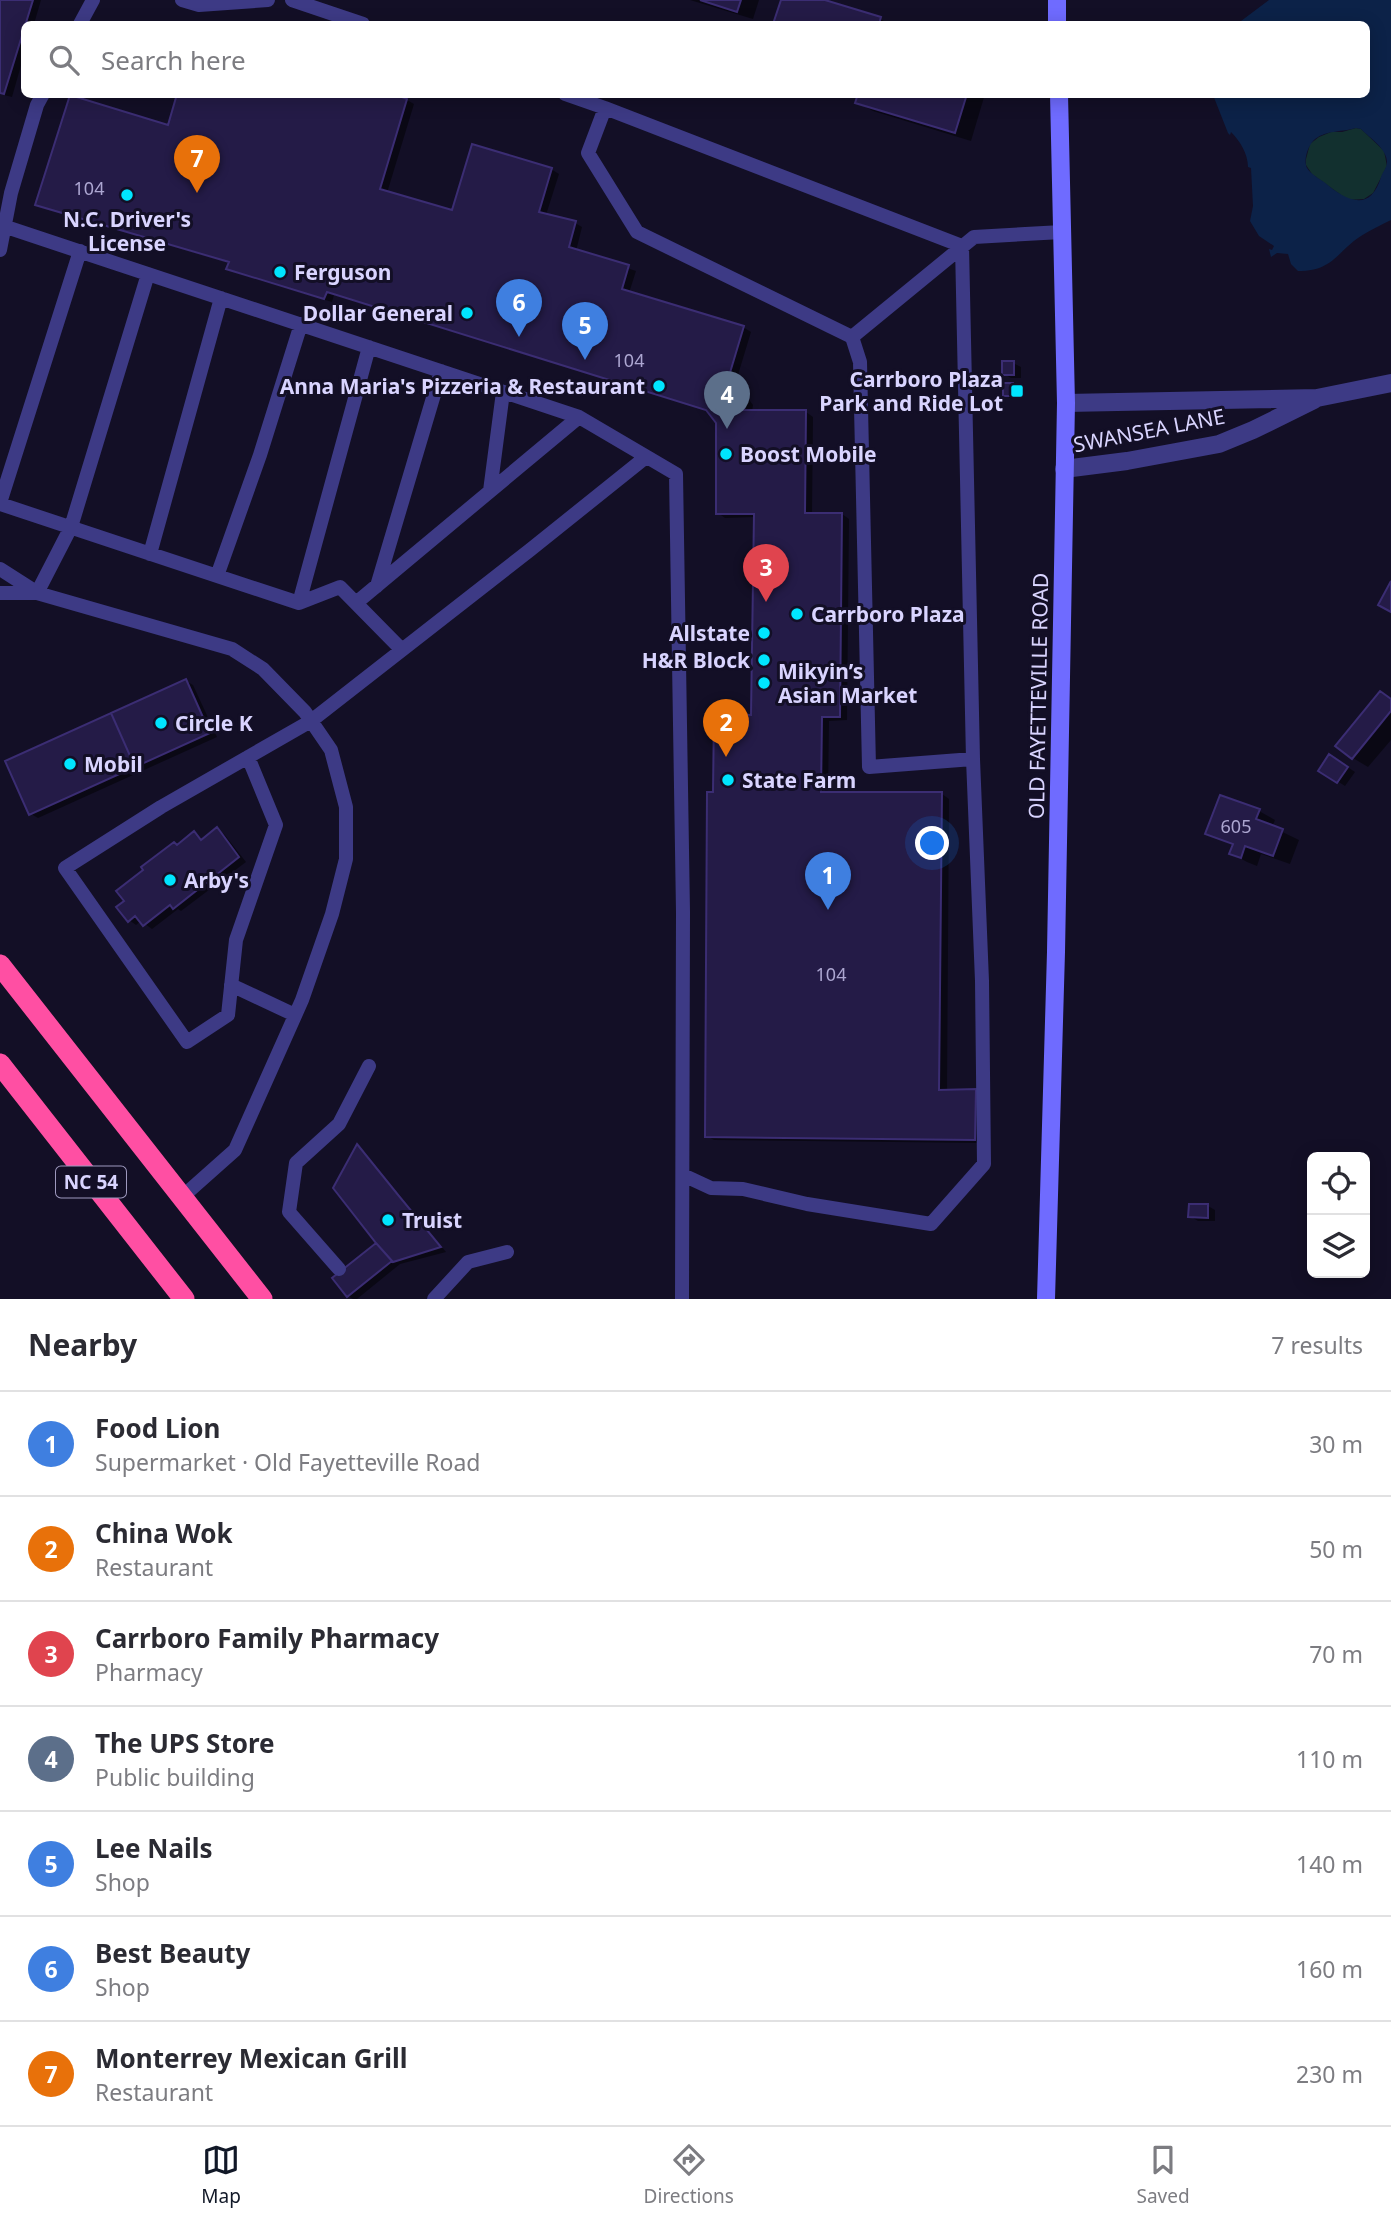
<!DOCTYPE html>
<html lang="en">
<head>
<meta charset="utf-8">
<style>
	:root { --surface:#fff; --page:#f2f2f3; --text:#2b2b33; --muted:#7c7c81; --line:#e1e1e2; --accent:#111827 }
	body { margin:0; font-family:"Noto Sans",sans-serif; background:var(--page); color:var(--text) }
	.controls { position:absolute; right:21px; bottom:21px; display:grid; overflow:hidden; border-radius:10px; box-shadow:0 4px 18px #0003 }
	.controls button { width:63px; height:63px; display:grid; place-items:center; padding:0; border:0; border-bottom:2px solid var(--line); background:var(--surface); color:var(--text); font:35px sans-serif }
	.you { position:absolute; left:933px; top:844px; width:24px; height:24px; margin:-18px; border:5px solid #fff; border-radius:50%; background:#1a73e8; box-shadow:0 0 0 10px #1a73e833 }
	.badge { display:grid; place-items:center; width:46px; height:46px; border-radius:50%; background:var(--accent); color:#fff; font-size:23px; font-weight:700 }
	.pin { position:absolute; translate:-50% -58px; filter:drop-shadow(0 2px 4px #0008) }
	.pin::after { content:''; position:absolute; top:37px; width:24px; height:21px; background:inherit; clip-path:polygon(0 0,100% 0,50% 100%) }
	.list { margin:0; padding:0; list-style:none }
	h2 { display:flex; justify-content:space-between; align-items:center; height:91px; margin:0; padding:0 28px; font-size:30px }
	h2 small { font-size:23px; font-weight:400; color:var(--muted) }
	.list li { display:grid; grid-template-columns:46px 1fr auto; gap:21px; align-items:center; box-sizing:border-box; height:105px; padding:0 28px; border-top:2px solid var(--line) }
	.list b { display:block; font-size:26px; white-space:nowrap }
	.list p { margin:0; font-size:23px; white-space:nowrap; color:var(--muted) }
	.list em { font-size:23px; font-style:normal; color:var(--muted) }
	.icon { flex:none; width:38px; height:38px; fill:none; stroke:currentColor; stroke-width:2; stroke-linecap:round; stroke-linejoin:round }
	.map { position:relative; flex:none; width:1391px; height:1299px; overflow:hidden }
	.search { position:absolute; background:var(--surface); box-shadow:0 4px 18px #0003; left:21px; right:21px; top:21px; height:77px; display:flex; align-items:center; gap:18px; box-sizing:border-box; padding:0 24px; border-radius:10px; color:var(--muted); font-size:26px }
	.sheet { height:826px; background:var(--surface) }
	nav { display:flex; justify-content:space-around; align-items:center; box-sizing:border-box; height:98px; border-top:2px solid var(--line); background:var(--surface); font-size:19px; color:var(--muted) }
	nav a { display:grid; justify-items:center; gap:4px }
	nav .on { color:var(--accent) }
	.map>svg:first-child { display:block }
	.green { fill:#12302f }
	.water { fill:#0c2248; fill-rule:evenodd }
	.shadow { fill:#0007 }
	.building { fill:#241b47; stroke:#3b2d73; stroke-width:2 }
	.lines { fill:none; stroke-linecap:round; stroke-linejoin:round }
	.lane { stroke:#3d3a85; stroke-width:14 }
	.street { stroke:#3d3a85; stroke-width:18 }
	.secondary { stroke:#6f6bff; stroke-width:18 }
	.highway { stroke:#ff4fa3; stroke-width:21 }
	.poi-dot { fill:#00e5ff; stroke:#130f26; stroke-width:2.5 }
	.labels { text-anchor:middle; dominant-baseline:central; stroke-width:6; stroke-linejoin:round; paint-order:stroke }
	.number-label { font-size:18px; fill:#aca6d1 }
	.shield { fill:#130f26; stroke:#9e99be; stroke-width:2 }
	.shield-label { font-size:19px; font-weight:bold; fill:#d9d4ff }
	.poi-label { font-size:21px; font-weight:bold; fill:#d9d4ff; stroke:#130f26; text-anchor:start }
	.street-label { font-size:21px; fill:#d9d4ff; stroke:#130f26 }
</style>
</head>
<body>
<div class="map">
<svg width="1391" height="1299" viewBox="0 0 1391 1299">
	<rect width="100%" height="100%" fill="#130f26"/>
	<path class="green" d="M 1356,128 L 1361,129 L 1384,151 L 1387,166 L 1373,193 L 1364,199 L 1348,200 L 1312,174 L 1306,165 L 1306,159 L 1310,144 L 1319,137 L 1331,132 L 1342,132 Z"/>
	<path class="water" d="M 1269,0 L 1391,0 L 1391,220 C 1381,225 1370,230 1361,236 C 1336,252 1334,271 1298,271 L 1291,264 L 1288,254 L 1277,253 L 1271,257 L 1269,249 L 1272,250 L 1274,246 L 1259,236 L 1250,221 L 1253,206 L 1251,168 L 1248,167 C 1248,154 1240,141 1231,132 L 1230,135 L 1228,133 L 1213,95 L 1366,94 L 1366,24 L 1237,24 ZM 1356,128 L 1361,129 C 1370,138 1387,149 1387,162 C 1387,168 1383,171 1381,177 C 1370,214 1345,200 1324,182 C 1318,178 1311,174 1307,168 C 1303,160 1308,145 1315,139 C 1327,130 1343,132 1356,128 Z"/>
	<path class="shadow" d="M 0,0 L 41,0 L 34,24 L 24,24 L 24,55 L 12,97 L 0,94 Z
		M 690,0 L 759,0 L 753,19 Z
		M 783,0 L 819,0 L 880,19 L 890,24 L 775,24 Z
		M 859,94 L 985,94 L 971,141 L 873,111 L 857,102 Z
		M 407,100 L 414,104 L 387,193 L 453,212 L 551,169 L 559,174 L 546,215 L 575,223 L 582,227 L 576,251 L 636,271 L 629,293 L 743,327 L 751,332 L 734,388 L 744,393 L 753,405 L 752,412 L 806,412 L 813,417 L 812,514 L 842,514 L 849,519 L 847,720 L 829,721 L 828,794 L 942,794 L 949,799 L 947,1091 L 976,1091 L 983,1095 L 982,1143 L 714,1140 L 707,1136 L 715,794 L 753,717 L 755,517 L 725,518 L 718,513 L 718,423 L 710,411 L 334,295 L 332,302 L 236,273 L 228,269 L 230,263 L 45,208 L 37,204 L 169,127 Z
		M 1013,363 L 1021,367 L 1021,378 L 1011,378 L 1004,374 Z
		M 1013,385 L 1020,389 L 1021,399 L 1012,399 L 1005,395 Z
		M 186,681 L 193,685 L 217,737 L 38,818 L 31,814 Z
		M 1380,693 L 1391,699 L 1391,740 L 1368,767 L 1353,758 Z
		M 1337,760 L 1355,772 L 1345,786 L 1320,770 Z
		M 1259,811 L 1275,820 L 1272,827 L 1299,840 L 1290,864 L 1261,854 L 1257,866 L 1247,862 L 1231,853 L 1234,846 L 1208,833 Z
		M 217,830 L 224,834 L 246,862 L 181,911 L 178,909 L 152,929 L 141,921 L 136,925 L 129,920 L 178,846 L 194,834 L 203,840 Z
		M 357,1147 L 364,1151 L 446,1252 L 400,1264 L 357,1299 L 353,1299 L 348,1296 L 334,1278 L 379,1243 Z
		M 1208,1206 L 1215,1210 L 1215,1221 L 1198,1221 L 1190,1216 Z"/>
	<path class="building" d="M 0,0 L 33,0 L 4,94 L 0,93 Z
		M 700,0 L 741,0 L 737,12 Z
		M 781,0 L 825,0 L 881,17 L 879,24 L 773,24 Z
		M 177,94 L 394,94 L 407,99 L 380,189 L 452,210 L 472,144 L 552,168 L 539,212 L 576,221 L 569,247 L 629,265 L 622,289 L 744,326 L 726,386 L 737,387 L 746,400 L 744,410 L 806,410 L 805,513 L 842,513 L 840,717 L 822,717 L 821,792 L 942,792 L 939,1090 L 976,1089 L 975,1140 L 705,1137 L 707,792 L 713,792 L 714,714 L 751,715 L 754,514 L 716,514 L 716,423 L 706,410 L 327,292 L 324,299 L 226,269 L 229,262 L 35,205 L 70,95 L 168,125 Z
		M 858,94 L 967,94 L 955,133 L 855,103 Z
		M 1002,361 L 1014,361 L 1014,375 L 1002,375 Z
		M 1003,383 L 1013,383 L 1014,396 L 1003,396 Z
		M 1391,581 L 1391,612 L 1378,605 Z
		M 186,679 L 210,733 L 135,767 L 111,713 Z
		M 1380,691 L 1391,699 L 1391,711 L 1352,759 L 1335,746 Z
		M 111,713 L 135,767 L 29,815 L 5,761 Z
		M 1329,754 L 1348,767 L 1337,783 L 1318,771 Z
		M 1220,795 L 1260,809 L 1256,819 L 1283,829 L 1273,856 L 1245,846 L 1241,858 L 1229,854 L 1233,844 L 1205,834 Z
		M 217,827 L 239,857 L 173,909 L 170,905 L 143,926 L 135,916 L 128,922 L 116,907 L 124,901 L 116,891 L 143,870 L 141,867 L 174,842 L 177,845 L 194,831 L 201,840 Z
		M 357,1144 L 399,1196 L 441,1247 L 393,1262 L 376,1243 L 333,1188 Z
		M 1189,1204 L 1208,1204 L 1208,1218 L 1188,1217 Z
		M 376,1243 L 392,1261 L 347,1297 L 332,1278 Z"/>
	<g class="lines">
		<path class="lane" d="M 182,0 L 199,5 L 268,0
			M 292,0 L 363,24
			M 80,24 L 93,0
			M 565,94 L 605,108
			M 605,108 L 962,246 L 973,759 L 869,767 L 860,362 L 852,337 L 637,232 L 588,153 Z
			M 0,225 L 579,417 L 676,474 L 683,912 L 682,1299
			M 0,250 L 11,193 L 37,105 L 43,94
			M 852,337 L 974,237 L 1062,232
			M 490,491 L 503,392
			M 0,503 L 80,251
			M 0,504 L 299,603 L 340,587 L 401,649
			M 150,554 L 221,298
			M 0,569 L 36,592
			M 217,576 L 260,455 L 301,324
			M 377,586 L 441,371
			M 0,593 L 37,593 L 232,649 L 263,669 L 305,712 L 331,750 L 346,807 L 346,859 L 332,914 L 302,1000 L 235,1150 L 181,1198
			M 37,593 L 71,527 L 148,274
			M 299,603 L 369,347
			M 356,603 L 579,417
			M 248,757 L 276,825 L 236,940 L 228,1015 L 187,1042 L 65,868 L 161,807 L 311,721 L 530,550 L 646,457
			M 231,985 L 295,1015
			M 683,1175 L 711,1188 L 743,1189 L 807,1204 L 931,1224 L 984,1164 L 982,981 L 973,759
			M 339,1269 L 289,1212 L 296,1163 L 339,1124 L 369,1066
			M 434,1299 L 468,1262 L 507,1252"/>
		<path class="street" d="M 1066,403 L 1317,398 L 1391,383
			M 1064,469 L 1127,461 L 1219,444 L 1253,430 L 1314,400"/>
		<path class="secondary" d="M 1057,0 L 1057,24
			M 1046,1299 L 1056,952 L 1066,403 L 1059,94"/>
		<path class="highway" d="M 0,965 L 262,1299
			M 0,1064 L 184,1299"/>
	</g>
	<g class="poi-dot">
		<circle cx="127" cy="195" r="7"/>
		<circle cx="280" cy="272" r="7"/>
		<circle cx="467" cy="313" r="7"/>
		<circle cx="659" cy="386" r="7"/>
		<rect x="1010" y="384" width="14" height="14" rx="3.5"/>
		<circle cx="726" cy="454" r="7"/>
		<circle cx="797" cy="614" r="7"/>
		<circle cx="764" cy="633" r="7"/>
		<circle cx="764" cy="660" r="7"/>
		<circle cx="764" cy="683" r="7"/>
		<circle cx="161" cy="723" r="7"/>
		<circle cx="70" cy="764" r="7"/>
		<circle cx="728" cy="780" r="7"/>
		<circle cx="170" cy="880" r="7"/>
		<circle cx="388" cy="1220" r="7"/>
	</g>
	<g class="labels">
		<g class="number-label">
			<text x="89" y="188">104</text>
			<text x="629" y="360">104</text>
			<text x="1236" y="826">605</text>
			<text x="831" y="974">104</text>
		</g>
		<rect class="shield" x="56" y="1166.5" width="70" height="31" rx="5"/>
		<g class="shield-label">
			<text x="91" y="1182">NC 54</text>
		</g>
		<g class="poi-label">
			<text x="127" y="219" text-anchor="middle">N.C. Driver's<tspan x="127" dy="24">License</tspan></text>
			<text x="294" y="272">Ferguson</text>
			<text x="453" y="313" text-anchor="end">Dollar General</text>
			<text x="1003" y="379" text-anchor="end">Carrboro Plaza<tspan x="1003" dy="24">Park and Ride Lot</tspan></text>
			<text x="645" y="386" text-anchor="end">Anna Maria's Pizzeria &amp; Restaurant</text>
			<text x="740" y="454">Boost Mobile</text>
			<text x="811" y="614">Carrboro Plaza</text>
			<text x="750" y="633" text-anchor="end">Allstate</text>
			<text x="750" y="660" text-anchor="end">H&amp;R Block</text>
			<text x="778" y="671">Mikyin’s<tspan x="778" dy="24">Asian Market</tspan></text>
			<text x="175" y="723">Circle K</text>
			<text x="84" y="764">Mobil</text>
			<text x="742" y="780">State Farm</text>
			<text x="184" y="880">Arby's</text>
			<text x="402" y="1220">Truist</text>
		</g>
		<g class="street-label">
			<text transform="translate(1149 430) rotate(-11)">SWANSEA LANE</text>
			<text transform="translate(1038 696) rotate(-89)">OLD FAYETTEVILLE ROAD</text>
		</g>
	</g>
</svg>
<div class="controls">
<button><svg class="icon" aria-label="locate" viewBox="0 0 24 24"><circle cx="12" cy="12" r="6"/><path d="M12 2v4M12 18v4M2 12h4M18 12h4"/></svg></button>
<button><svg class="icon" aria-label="layers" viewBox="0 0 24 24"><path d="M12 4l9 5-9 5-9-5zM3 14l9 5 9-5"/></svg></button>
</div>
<div class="you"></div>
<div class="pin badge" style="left:828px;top:910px;background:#3f7fe0">1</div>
<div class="pin badge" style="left:726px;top:757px;background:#e8710a">2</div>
<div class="pin badge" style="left:766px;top:602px;background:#e0444e">3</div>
<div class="pin badge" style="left:727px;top:429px;background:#5c6f8a">4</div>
<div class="pin badge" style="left:585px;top:360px;background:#3f7fe0">5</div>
<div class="pin badge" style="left:519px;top:337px;background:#3f7fe0">6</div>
<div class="pin badge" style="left:197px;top:193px;background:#e8710a">7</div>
<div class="search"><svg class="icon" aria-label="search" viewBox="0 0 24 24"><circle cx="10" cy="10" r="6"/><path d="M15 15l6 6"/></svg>Search here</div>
</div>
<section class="sheet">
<h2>Nearby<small>7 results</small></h2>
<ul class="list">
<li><span class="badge" style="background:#3f7fe0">1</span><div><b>Food Lion</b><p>Supermarket · Old Fayetteville Road</p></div><em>30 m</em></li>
<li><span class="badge" style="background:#e8710a">2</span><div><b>China Wok</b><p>Restaurant</p></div><em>50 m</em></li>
<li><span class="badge" style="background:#e0444e">3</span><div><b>Carrboro Family Pharmacy</b><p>Pharmacy</p></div><em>70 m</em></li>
<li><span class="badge" style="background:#5c6f8a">4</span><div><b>The UPS Store</b><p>Public building</p></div><em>110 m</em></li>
<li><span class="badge" style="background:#3f7fe0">5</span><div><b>Lee Nails</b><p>Shop</p></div><em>140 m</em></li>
<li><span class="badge" style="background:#3f7fe0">6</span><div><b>Best Beauty</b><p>Shop</p></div><em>160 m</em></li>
<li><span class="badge" style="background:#e8710a">7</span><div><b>Monterrey Mexican Grill</b><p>Restaurant</p></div><em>230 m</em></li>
</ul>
</section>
<nav>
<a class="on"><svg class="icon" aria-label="map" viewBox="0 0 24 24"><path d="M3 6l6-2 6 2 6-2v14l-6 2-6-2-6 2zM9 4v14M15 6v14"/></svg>Map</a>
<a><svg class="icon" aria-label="directions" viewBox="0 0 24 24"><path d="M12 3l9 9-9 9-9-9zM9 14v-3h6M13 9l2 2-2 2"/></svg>Directions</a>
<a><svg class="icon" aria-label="saved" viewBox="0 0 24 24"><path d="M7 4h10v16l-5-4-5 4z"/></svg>Saved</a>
</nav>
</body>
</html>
